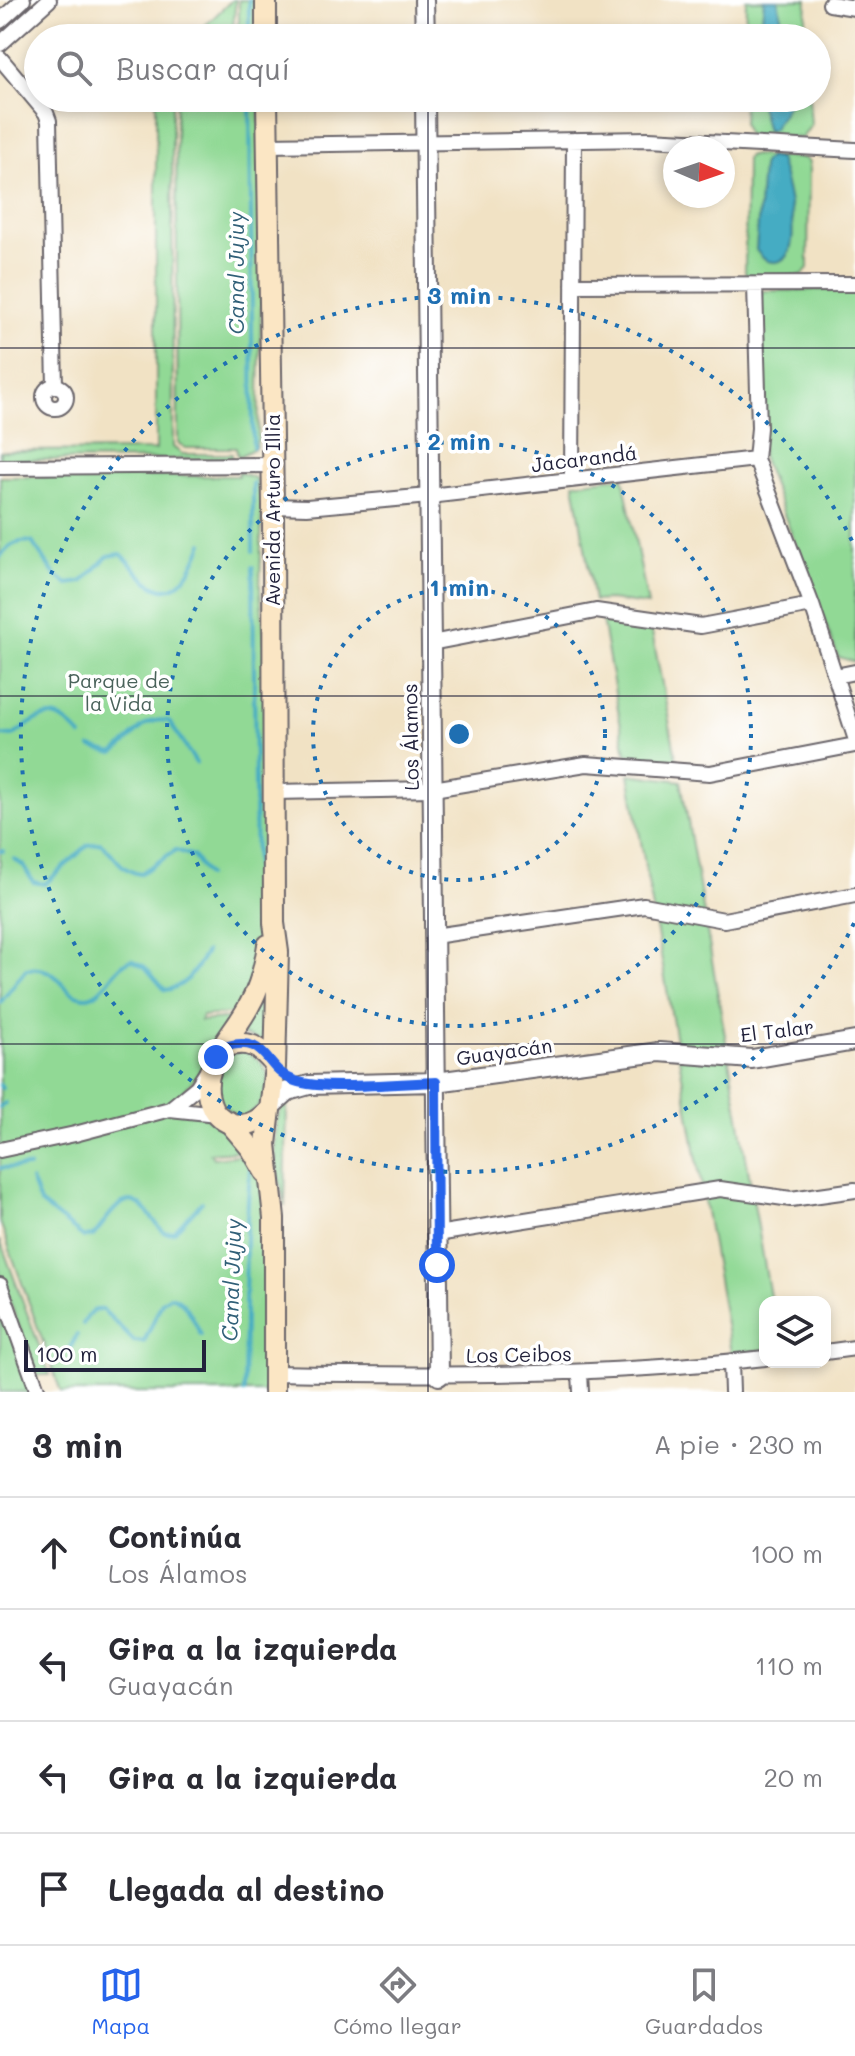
<!DOCTYPE html>
<html lang="es">
<head>
<meta charset="utf-8">
<style>
	:root { --surface:#fff; --page:#f7f7f7; --text:#2b2b33; --muted:#7c7c81; --line:#e1e1e2; --accent:#2563eb }
	body { margin:0; font-family:Mali,sans-serif; background:var(--page); color:var(--text) }
	.controls { position:absolute; right:24px; bottom:24px; display:grid; overflow:hidden; border-radius:16px; box-shadow:0 4px 12px #0003 }
	.controls button { width:72px; height:72px; display:grid; place-items:center; padding:0; border:0; border-bottom:2px solid var(--line); background:var(--surface); color:var(--text); font:40px sans-serif }
	.compass { position:absolute; left:663px; top:136px; width:72px; height:72px; border-radius:50%; background:var(--surface); box-shadow:0 4px 12px #0003; rotate:92deg }
	.scale { position:absolute; left:24px; bottom:20px; width:182px; box-sizing:border-box; padding-left:8px; border:4px solid #22223b; border-top:0; font-size:22px; line-height:28px; white-space:nowrap; color:#22223b; -webkit-text-stroke:6px #fff; paint-order:stroke }
	.stop { position:absolute; width:24px; height:24px; margin:-18px; border:6px solid #2563eb; border-radius:50%; background:#fff }
	.stop.end { background:#2563eb; border-color:#fff; box-shadow:0 2px 8px #0008 }
	.list { margin:0; padding:0; list-style:none }
	h2 { display:flex; justify-content:space-between; align-items:center; height:104px; margin:0; padding:0 32px; font-size:34px }
	h2 small { font-size:26px; font-weight:400; color:var(--muted) }
	.list li { display:grid; grid-template-columns:52px 1fr auto; gap:24px; align-items:center; box-sizing:border-box; height:112px; padding:0 32px; border-top:2px solid var(--line) }
	.list b { display:block; font-size:30px; white-space:nowrap }
	.list p { margin:0; font-size:26px; white-space:nowrap; color:var(--muted) }
	.list em { font-size:26px; font-style:normal; color:var(--muted) }
	.icon { flex:none; width:44px; height:44px; fill:none; stroke:currentColor; stroke-width:2; stroke-linecap:round; stroke-linejoin:round }
	.map { position:relative; flex:none; width:855px; height:1392px; overflow:hidden }
	.search { position:absolute; background:var(--surface); box-shadow:0 4px 12px #0003; left:24px; right:24px; top:24px; height:88px; display:flex; align-items:center; gap:20px; box-sizing:border-box; padding:0 28px; border-radius:44px; color:var(--muted); font-size:30px }
	.sheet { height:552px; background:var(--surface) }
	nav { display:flex; justify-content:space-around; align-items:center; box-sizing:border-box; height:112px; border-top:2px solid var(--line); background:var(--surface); font-size:22px; color:var(--muted) }
	nav a { display:grid; justify-items:center; gap:4px }
	nav .on { color:var(--accent) }
	.map>svg:first-child { display:block }
	.green { fill:#91d995; stroke:#5a7e68; stroke-width:2 }
	.water { fill:#44acc3; stroke:#33677f; stroke-width:2 }
	.lines { fill:none; stroke-linecap:round; stroke-linejoin:round }
	.stream { stroke:#44acc3; stroke-width:4 }
	.minor-casing { stroke:#6a656b; stroke-width:18 }
	.tertiary-casing { stroke:#6a656b; stroke-width:22 }
	.secondary-casing { stroke:#6a656b; stroke-width:24 }
	.minor { stroke:#fff; stroke-width:14 }
	.tertiary { stroke:#fff; stroke-width:18 }
	.secondary { stroke:#fbe6c4; stroke-width:20 }
	.route { stroke:#2563eb; stroke-width:10 }
	.grid { fill:none; stroke:#22223b; stroke-width:2; stroke-opacity:0.55 }
	.ring { fill:none; stroke:#1f6fb2; stroke-width:4; stroke-dasharray:4 8 }
	.labels { text-anchor:middle; dominant-baseline:central; stroke-width:7; stroke-linejoin:round; paint-order:stroke }
	.street-label { font-size:20px; fill:#22223b; stroke:#fff }
	.park-label { font-size:20px; fill:#49625a; stroke:#fff }
	.water-label { font-size:22px; font-style:italic; fill:#316078; stroke:#fff }
	.centre { fill:#1f6fb2; stroke:#fff; stroke-width:4 }
	.ring-label { font-size:24px; text-anchor:middle; font-weight:bold; fill:#1f6fb2; stroke:#fff; stroke-width:7; stroke-linejoin:round; paint-order:stroke }
</style>
</head>
<body>
<div class="map">
<svg width="855" height="1392" viewBox="0 0 855 1392">
	<rect width="100%" height="100%" fill="#fff"/>
	<filter id="ink" filterUnits="userSpaceOnUse"><feTurbulence type="fractalNoise" baseFrequency=".0125" numOctaves="2"/><feDisplacementMap in="SourceGraphic" scale="16" xChannelSelector="R" yChannelSelector="G"/><feConvolveMatrix kernelMatrix="1 2 1 2 8 2 1 2 1" color-interpolation-filters="sRGB"/></filter>
	<filter id="wash" filterUnits="userSpaceOnUse"><feTurbulence type="fractalNoise" baseFrequency=".006" numOctaves="4" result="noise"/><feDisplacementMap in="SourceGraphic" scale="32" xChannelSelector="R" yChannelSelector="G"/><feGaussianBlur stdDeviation="1.8" result="paint"/><feColorMatrix in="noise" values="0 0 0 0 0 0 0 0 0 0 0 0 0 0 0 0 0 1.4 0 .05"/><feComposite in="paint" operator="in"/></filter>
	<g filter="url(#wash)">
		<rect width="100%" height="100%" fill="#f1e2c4"/>
		<path class="green" d="M 232,0 L 236,0 L 233,26 L 223,38 L 192,38 Z
			M 239,0 L 258,0 L 259,38 L 230,38 L 239,22 Z
			M 746,0 L 807,0 L 805,38 L 745,38 Z
			M 156,98 L 172,98 L 173,447 L 182,454 L 232,454 L 232,459 L 0,460 L 0,451 L 156,450 Z
			M 176,98 L 259,98 L 261,303 L 258,439 L 255,448 L 238,457 L 236,448 L 185,448 L 178,443 Z
			M 744,98 L 809,98 L 811,125 L 802,138 L 747,135 L 743,124 Z
			M 749,155 L 804,158 L 809,162 L 808,268 L 803,275 L 750,277 L 745,273 L 746,158 Z
			M 855,289 L 855,662 L 838,657 L 762,456 L 760,296 L 763,291 Z
			M 238,472 L 255,478 L 262,496 L 260,590 L 264,634 L 267,823 L 261,948 L 241,1013 L 202,1016 L 200,1021 L 238,1018 L 201,1071 L 178,1098 L 231,1135 L 241,1151 L 210,1153 L 213,1158 L 248,1154 L 264,1188 L 266,1392 L 61,1392 L 0,1222 L 0,477 L 227,476 L 238,476 Z
			M 623,477 L 648,605 L 609,600 L 594,601 L 574,483 Z
			M 602,620 L 651,627 L 677,762 L 626,754 Z
			M 629,774 L 681,781 L 771,1302 L 765,1302 L 765,1350 L 731,1353 Z
			M 270,965 L 270,1044 L 240,1034 Z
			M 243,1050 C 250,1054 260,1059 264,1066 C 275,1086 262,1107 245,1117 C 226,1114 213,1100 215,1079 C 216,1071 224,1061 227,1054 Z
			M 287,1100 L 285,1207 C 279,1173 264,1131 287,1100 Z
			M 0,1240 L 50,1375 L 37,1375 L 0,1275 Z
			M 0,1302 L 33,1392 L 0,1392 Z"/>
		<path class="water" d="M 764,0 L 778,0 L 785,38 L 760,38 Z
			M 758,98 L 789,98 C 788,110 778,117 774,129 L 767,131 Z
			M 769,157 L 779,159 C 785,178 808,258 776,262 C 766,263 762,258 756,250 L 762,167 L 764,161 Z"/>
		<g class="lines">
			<path class="stream" d="M 249,0 L 249,38
				M 250,98 L 253,447
				M 253,483 L 253,551
				M 0,557 C 8,545 18,540 32,542 L 55,575 L 67,584 L 82,582 L 108,556 L 121,554 C 132,563 140,578 153,585 C 180,602 196,561 203,543
				M 253,567 L 256,892
				M 0,735 L 13,736 C 43,713 54,706 81,736
				M 91,747 L 113,753 C 134,740 141,716 169,721 L 196,763
				M 0,851 L 3,851
				M 14,859 L 24,866 L 33,882 L 45,884 L 88,845 L 100,843 C 117,855 117,869 140,874 L 176,850 L 193,856 L 207,876
				M 0,1003 L 26,969 C 63,964 60,996 85,997 C 105,998 112,965 132,960 L 145,967 L 165,990 C 187,987 195,970 206,952
				M 0,1085 L 2,1088
				M 0,1107 L 5,1103
				M 0,1168 L 29,1167
				M 31,1180 L 40,1203 L 84,1237 L 93,1236 C 107,1222 122,1185 145,1209 C 152,1217 157,1226 165,1233 L 174,1232 L 202,1202
				M 83,1324 C 88,1315 91,1308 103,1310 L 134,1341 L 144,1342 L 162,1302 L 170,1296 C 188,1301 193,1320 201,1335
				M 70,1348 L 77,1335
				M 244,1392 L 246,1236 L 250,1168"/>
		</g>
	</g>
	<g filter="url(#ink)">
		<g class="lines">
			<defs>
				<path id="minor" d="M 830,4 L 855,8
					M 0,21 L 23,0
					M 0,44 L 49,0
					M 0,58 L 46,113 L 49,121 L 55,386
					M 268,145 L 649,139 L 855,150
					M 573,285 L 855,284
					M 755,285 L 759,428 L 756,459 L 812,605 L 855,737
					M44 397a11 11 0 1 1 22 0a11 11 0 1 1-22 0Z
					M 0,467 L 272,465
					M 572,480 L 574,140
					M 273,506 L 307,507 L 429,496 L 756,459
					M 431,643 L 596,611 L 701,626 L 812,605
					M 835,676 L 855,672
					M 274,792 L 433,789 L 586,764 L 710,773 L 855,745
					M 434,936 L 644,905 L 724,920 L 855,895
					M 170,1109 L 197,1087 L 208,1070
					M 0,1150 L 75,1134 L 170,1109 L 217,1114
					M 437,1234 L 720,1189 L 791,1199 L 855,1190
					M 0,1285 L 38,1392
					M 825,1352 L 855,1348
					M 731,1362 L 732,1392
					M 274,1373 C 438,1376 601,1376 765,1358
					M 580,1373 L 581,1392"/>
				<path id="tertiary" d="M 424,0 L 425,38
					M 425,98 L 439,1376
					M 270,1107 L 288,1091 L 309,1085 L 436,1082 L 659,1052 L 752,1059 L 855,1041"/>
				<path id="secondary" d="M 266,0 L 266,38
					M 267,98 L 273,506 L 274,923 L 278,952 L 275,1067 L 266,1144 L 274,1218 L 274,1392
					M 268,945 C 265,966 260,986 250,1004 C 233,1038 193,1069 213,1109 C 218,1118 228,1124 238,1125 C 252,1126 261,1118 270,1109
					M 224,1047 C 248,1039 260,1046 275,1065
					M 229,1122 L 251,1148 L 265,1172"/>
			</defs>
			<use href="#minor" class="minor-casing"/>
			<use href="#tertiary" class="tertiary-casing"/>
			<use href="#secondary" class="secondary-casing"/>
			<use href="#minor" class="minor"/>
			<use href="#tertiary" class="tertiary"/>
			<use href="#secondary" class="secondary"/>
		</g>
	</g>
	<g class="lines" filter="url(#ink)">
		<path class="route" d="M 216,1057 L 224,1047 C 269,1033 262,1069 295,1081 C 324,1091 402,1083 436,1082 L 437,1265"/>
	</g>
	<path class="grid" d="M 428,0 L 428,38M 428,98 L 428,1392M 0,348 L 855,348M 0,696 L 855,696M 0,1044 L 855,1044"/>
	<g class="ring">
		<circle cx="459" cy="734" r="146"/>
		<circle cx="459" cy="734" r="292"/>
		<path d="M854 923A438 438 0 1 1 854 545"/>
	</g>
	<g class="labels">
		<g class="street-label">
			<text transform="translate(584 458) rotate(-7)">Jacarandá</text>
			<text transform="translate(272 510) rotate(-90)">Avenida Arturo Illia</text>
			<text transform="translate(410 737) rotate(-91)">Los Álamos</text>
			<text transform="translate(777 1030) rotate(-7)">El Talar</text>
			<text transform="translate(504 1051) rotate(-8)">Guayacán</text>
			<text transform="translate(519 1354) rotate(-1)">Los Ceibos</text>
		</g>
		<g class="park-label">
			<text x="119" y="680">Parque de<tspan x="119" dy="23">la Vida</tspan></text>
		</g>
		<g class="water-label">
			<text transform="translate(235 273) rotate(-90)">Canal Jujuy</text>
			<text transform="translate(231 1280) rotate(-88)">Canal Jujuy</text>
		</g>
	</g>
	<circle cx="459" cy="734" r="12" class="centre"/>
	<g class="ring-label">
		<text x="459" y="304">3 min</text>
		<text x="459" y="450">2 min</text>
		<text x="459" y="596">1 min</text>
	</g>
</svg>
<div class="controls">
<button><svg class="icon" aria-label="layers" viewBox="0 0 24 24"><path d="M12 4l9 5-9 5-9-5zM3 14l9 5 9-5"/></svg></button>
</div>
<svg class="compass" viewBox="-18 -18 36 36"><path d="M0-13l5 13h-10z" fill="#e53935"/><path d="M0 13l5-13h-10z" fill="#7c7c81"/></svg>
<div class="scale">100 m</div>
<div class="stop" style="left:437px;top:1265px"></div>
<div class="stop end" style="left:216px;top:1057px"></div>
<div class="search"><svg class="icon" aria-label="search" viewBox="0 0 24 24"><circle cx="10" cy="10" r="6"/><path d="M15 15l6 6"/></svg>Buscar aquí</div>
</div>
<section class="sheet">
<h2>3 min<small>A pie · 230 m</small></h2>
<ul class="list">
<li><svg class="icon" aria-label="ahead" viewBox="0 0 24 24"><path d="M12 20V5M6 11l6-6 6 6"/></svg><div><b>Continúa</b><p>Los Álamos</p></div><em>100 m</em></li>
<li><svg class="icon" aria-label="left" viewBox="0 0 24 24"><path d="M17 20v-9H6M10 6l-5 5 5 5"/></svg><div><b>Gira a la izquierda</b><p>Guayacán</p></div><em>110 m</em></li>
<li><svg class="icon" aria-label="left" viewBox="0 0 24 24"><path d="M17 20v-9H6M10 6l-5 5 5 5"/></svg><div><b>Gira a la izquierda</b></div><em>20 m</em></li>
<li><svg class="icon" aria-label="arrive" viewBox="0 0 24 24"><path d="M6 21V4h12l-3 4 3 4H6"/></svg><div><b>Llegada al destino</b></div></li>
</ul>
</section>
<nav>
<a class="on"><svg class="icon" aria-label="map" viewBox="0 0 24 24"><path d="M3 6l6-2 6 2 6-2v14l-6 2-6-2-6 2zM9 4v14M15 6v14"/></svg>Mapa</a>
<a><svg class="icon" aria-label="directions" viewBox="0 0 24 24"><path d="M12 3l9 9-9 9-9-9zM9 14v-3h6M13 9l2 2-2 2"/></svg>Cómo llegar</a>
<a><svg class="icon" aria-label="saved" viewBox="0 0 24 24"><path d="M7 4h10v16l-5-4-5 4z"/></svg>Guardados</a>
</nav>
</body>
</html>
